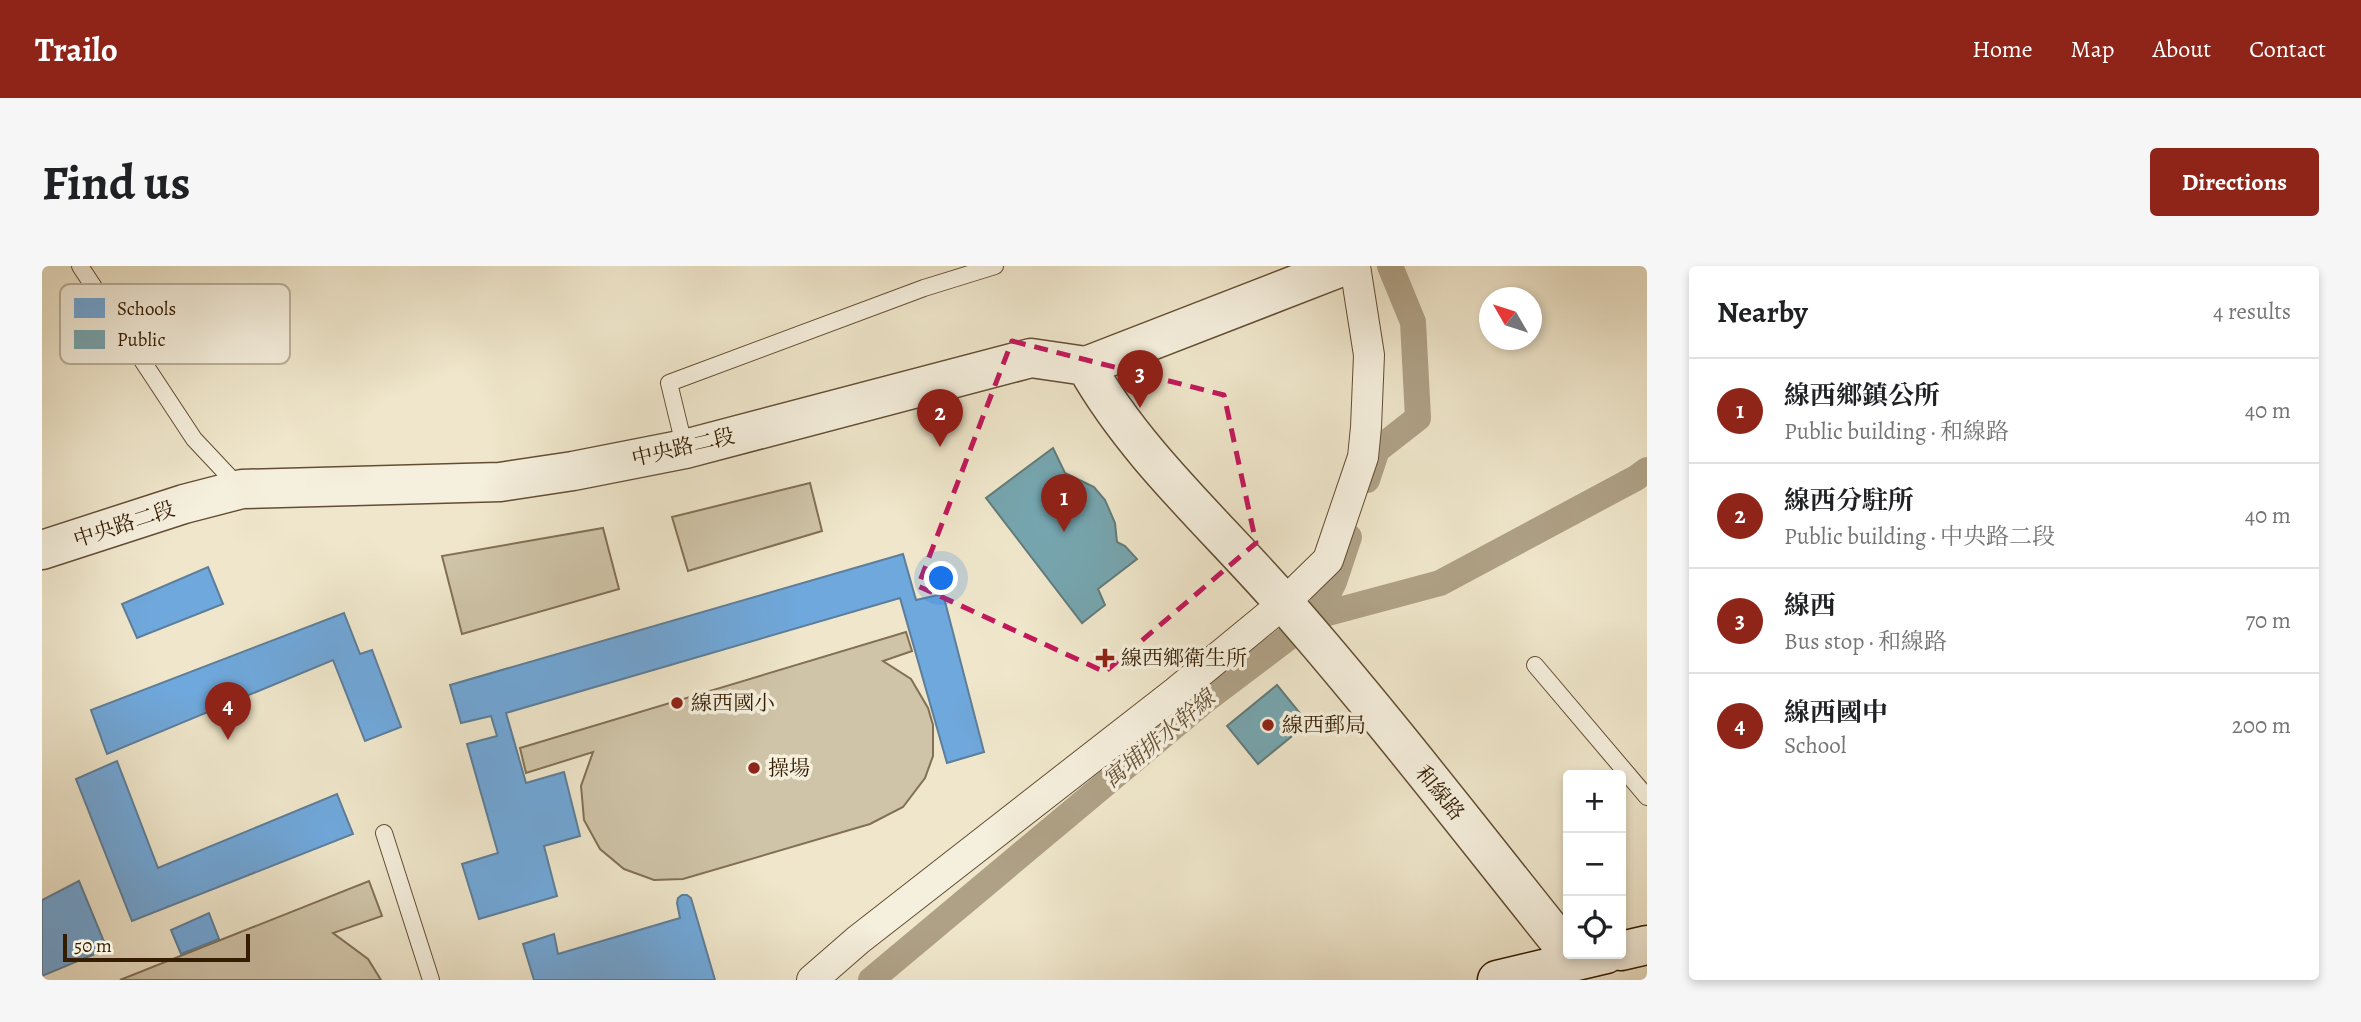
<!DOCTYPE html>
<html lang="en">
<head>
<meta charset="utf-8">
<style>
	:root { --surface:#fff; --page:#f6f6f6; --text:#202124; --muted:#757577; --line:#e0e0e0; --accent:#8f2418 }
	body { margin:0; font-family:Alegreya,"Noto Serif TC",serif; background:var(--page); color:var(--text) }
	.controls { position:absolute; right:21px; bottom:21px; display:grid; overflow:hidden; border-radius:7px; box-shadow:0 4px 10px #0003 }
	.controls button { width:63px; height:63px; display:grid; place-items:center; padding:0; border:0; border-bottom:2px solid var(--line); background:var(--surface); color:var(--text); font:35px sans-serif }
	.compass { position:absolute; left:1437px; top:21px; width:63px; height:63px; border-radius:50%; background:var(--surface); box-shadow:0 4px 10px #0003; rotate:309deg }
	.scale { position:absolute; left:21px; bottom:18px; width:187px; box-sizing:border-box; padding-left:7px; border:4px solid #341c00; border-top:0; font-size:19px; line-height:24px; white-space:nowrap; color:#341c00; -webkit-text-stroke:5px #f5efdd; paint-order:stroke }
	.you { position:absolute; left:900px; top:313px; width:24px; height:24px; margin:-18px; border:5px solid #fff; border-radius:50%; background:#1a73e8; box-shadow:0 0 0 10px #1a73e833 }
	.badge { display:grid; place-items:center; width:46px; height:46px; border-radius:50%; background:var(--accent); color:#fff; font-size:23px; font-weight:700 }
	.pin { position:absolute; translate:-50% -58px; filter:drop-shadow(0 2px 4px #0008) }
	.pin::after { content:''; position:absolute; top:37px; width:24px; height:21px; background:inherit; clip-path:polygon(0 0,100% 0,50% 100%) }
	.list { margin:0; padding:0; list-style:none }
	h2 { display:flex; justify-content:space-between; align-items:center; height:91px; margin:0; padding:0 28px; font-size:30px }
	h2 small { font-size:23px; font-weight:400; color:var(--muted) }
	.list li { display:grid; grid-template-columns:46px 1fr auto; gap:21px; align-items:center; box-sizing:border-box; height:105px; padding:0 28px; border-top:2px solid var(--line) }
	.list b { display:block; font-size:26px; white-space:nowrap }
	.list p { margin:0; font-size:23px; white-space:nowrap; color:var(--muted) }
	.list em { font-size:23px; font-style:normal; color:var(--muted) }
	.icon { flex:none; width:38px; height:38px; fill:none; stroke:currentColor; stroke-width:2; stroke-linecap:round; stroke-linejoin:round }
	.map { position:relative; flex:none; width:1605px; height:714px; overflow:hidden; border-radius:7px }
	header { display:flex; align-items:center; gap:42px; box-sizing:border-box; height:98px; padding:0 35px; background:var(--accent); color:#fff }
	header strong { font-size:33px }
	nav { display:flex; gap:38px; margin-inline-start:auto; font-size:24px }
	.intro { display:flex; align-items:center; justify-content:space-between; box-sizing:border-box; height:168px; padding:0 42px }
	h1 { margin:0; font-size:49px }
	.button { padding:18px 32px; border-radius:7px; background:var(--accent); color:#fff; font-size:24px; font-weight:700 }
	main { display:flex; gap:42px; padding:0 42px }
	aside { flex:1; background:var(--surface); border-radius:7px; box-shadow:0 4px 10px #0003 }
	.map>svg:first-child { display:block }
	.green { fill:#cfc4a8; stroke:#827054; stroke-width:2 }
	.schools { fill:#6fa8dc; stroke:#5d7e9a; stroke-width:2 }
	.public { fill:#76a5af; stroke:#627c7a; stroke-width:2 }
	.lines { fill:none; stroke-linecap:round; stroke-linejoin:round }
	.canal { stroke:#afa186; stroke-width:26 }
	.service-casing { stroke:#634e33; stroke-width:18 }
	.minor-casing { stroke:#634e33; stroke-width:32 }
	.tertiary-casing { stroke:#634e33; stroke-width:41 }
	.secondary-casing { stroke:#341c00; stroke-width:41 }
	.service { stroke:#f5efdd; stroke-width:16 }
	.minor { stroke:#f5efdd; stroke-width:30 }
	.tertiary { stroke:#f5efdd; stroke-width:38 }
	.secondary { stroke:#f5efdd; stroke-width:38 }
	.marked { fill:none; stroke:#c2185b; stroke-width:5; stroke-dasharray:14 9; stroke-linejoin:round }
	.poi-dot { fill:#8f2418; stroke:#f5efdd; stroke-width:2.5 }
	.labels { text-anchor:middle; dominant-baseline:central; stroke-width:7; stroke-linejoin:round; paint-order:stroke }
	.street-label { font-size:21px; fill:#341c00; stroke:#f5efdd }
	.poi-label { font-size:21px; fill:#341c00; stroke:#f5efdd; text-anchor:start }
	.water-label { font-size:23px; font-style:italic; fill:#655136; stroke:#f5efdd }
	.key { fill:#f5efdd; stroke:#bbb09b; stroke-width:2 }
	.key-label { font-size:19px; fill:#341c00 }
</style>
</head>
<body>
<header>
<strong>Trailo</strong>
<nav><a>Home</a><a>Map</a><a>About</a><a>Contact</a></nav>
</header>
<div class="intro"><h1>Find us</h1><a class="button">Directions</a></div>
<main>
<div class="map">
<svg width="1605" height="714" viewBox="0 0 1605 714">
	<rect width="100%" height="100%" fill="#efe6cb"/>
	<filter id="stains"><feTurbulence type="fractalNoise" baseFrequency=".00286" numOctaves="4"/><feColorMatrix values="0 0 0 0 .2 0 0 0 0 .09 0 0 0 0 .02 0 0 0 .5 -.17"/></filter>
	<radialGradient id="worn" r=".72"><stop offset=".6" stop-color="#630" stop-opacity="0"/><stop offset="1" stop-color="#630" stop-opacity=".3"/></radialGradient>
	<path class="green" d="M 768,217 L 780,265 L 646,305 L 630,251 Z
		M 561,262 L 577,323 L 420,368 L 400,290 Z
		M 864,366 L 870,385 L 841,395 L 869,413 L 886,442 L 891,459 L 891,490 L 883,512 L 861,541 L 828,558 L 641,613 L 612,614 L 582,603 L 558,583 L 542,554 L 539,520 L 551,486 L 484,507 L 478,482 Z
		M 327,615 L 340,650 L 291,667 L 326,693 L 339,714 L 78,714 Z"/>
	<path class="schools" d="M 861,288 L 874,334 L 901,328 L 942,486 L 905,497 L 858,332 L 464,447 L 484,517 L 522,506 L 538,570 L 502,580 L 515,630 L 437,653 L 420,598 L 456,587 L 425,478 L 455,470 L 449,450 L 419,457 L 408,419 Z
		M 166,301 L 181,338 L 95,372 L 80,338 Z
		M 302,347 L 318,388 L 330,384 L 359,461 L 323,475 L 291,394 L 65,488 L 49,444 Z
		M 75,495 L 116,602 L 295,528 L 311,568 L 90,655 L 34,513 Z
		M 37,615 L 65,683 L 0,710 L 0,634 Z
		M 640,629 L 645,629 L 649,632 L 673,714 L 492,714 L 481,678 L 512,668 L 516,688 L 638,652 L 635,637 L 636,632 Z
		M 167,647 L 177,673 L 139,688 L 129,664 Z"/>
	<path class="public" d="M 1011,182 L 1023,207 L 1052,221 L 1063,234 L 1073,257 L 1075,276 L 1083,280 L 1095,293 L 1056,323 L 1063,339 L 1040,357 L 944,232 Z
		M 1235,419 L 1266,457 L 1216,498 L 1185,460 Z"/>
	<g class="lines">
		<path class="canal" d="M 1325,214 L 1335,184 L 1376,152 L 1371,56 L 1348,0
			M 1275,350 L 1398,317 L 1594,212 L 1605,204
			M 829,714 L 1160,437 L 1275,350 L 1292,316 L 1307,271"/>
		<defs>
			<path id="service" d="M 38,0 L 152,173 L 198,222
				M 643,183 L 627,117 L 882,22 L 953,0
				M 1493,399 L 1605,531
				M 342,567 L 389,714"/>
			<path id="minor" d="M 770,714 L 816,674 L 1134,426 L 1242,337 L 1286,294 L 1321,191 L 1324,161 L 1327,89 L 1313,0"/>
			<path id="tertiary" d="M 1044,100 C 1094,189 1174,259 1241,336 C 1340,449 1432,569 1526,686
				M 0,284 L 142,238 L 200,223 L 458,216 L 531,205 L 643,183 L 989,92 L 1044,100 L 1302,0"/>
			<path id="secondary" d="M 1579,685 L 1605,679
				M 1455,714 L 1564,688"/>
		</defs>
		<use href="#service" class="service-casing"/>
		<use href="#minor" class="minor-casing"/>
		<use href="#tertiary" class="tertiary-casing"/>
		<use href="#secondary" class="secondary-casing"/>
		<use href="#service" class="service"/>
		<use href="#minor" class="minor"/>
		<use href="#tertiary" class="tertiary"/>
		<use href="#secondary" class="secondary"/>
	</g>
	<path class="marked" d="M 970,75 L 1182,129 L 1214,277 L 1063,406 L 876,320 Z"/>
	<g class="poi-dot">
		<path d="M1059.5 381.5h7v7h7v7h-7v7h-7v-7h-7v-7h7z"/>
		<circle cx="635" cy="437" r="7"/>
		<circle cx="1226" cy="459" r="7"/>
		<circle cx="712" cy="502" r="7"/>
	</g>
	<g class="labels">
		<g class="street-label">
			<text transform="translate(641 181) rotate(-13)">中央路二段</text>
			<text transform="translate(82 258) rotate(-18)">中央路二段</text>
			<text transform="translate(1398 527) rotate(51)">和線路</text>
		</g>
		<g class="poi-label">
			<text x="1079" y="392">線西鄉衛生所</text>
			<text x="649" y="437">線西國小</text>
			<text x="1240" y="459">線西郵局</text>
			<text x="726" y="502">操場</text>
		</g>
		<g class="water-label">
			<text transform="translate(1117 473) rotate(-40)">寓埔排水幹線</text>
		</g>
	</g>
	<rect x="18" y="18" width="230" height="80" rx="10" class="key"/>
	<rect x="32" y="32" width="31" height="20" fill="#6fa8dc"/>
	<rect x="32" y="64" width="31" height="19" fill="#76a5af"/>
	<g class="key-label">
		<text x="75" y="49">Schools</text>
		<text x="75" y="80">Public</text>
	</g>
	<rect width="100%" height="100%" filter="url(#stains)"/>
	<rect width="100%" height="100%" fill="url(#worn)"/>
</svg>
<div class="controls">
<button>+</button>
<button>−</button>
<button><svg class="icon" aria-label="locate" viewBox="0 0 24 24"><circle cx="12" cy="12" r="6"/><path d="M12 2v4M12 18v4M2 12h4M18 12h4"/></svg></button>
</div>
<svg class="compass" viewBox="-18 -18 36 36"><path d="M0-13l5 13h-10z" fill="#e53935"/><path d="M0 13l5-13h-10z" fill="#757577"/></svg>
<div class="scale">50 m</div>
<div class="you"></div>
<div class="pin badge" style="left:1022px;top:266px">1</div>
<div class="pin badge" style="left:898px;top:181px">2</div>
<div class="pin badge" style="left:1098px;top:142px">3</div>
<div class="pin badge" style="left:186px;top:474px">4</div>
</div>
<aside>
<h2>Nearby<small>4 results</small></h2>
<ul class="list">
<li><span class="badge">1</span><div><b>線西鄉鎮公所</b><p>Public building · 和線路</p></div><em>40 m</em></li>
<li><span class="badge">2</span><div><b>線西分駐所</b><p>Public building · 中央路二段</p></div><em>40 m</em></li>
<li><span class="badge">3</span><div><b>線西</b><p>Bus stop · 和線路</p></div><em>70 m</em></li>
<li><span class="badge">4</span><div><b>線西國中</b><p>School</p></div><em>200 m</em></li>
</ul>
</aside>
</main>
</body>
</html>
